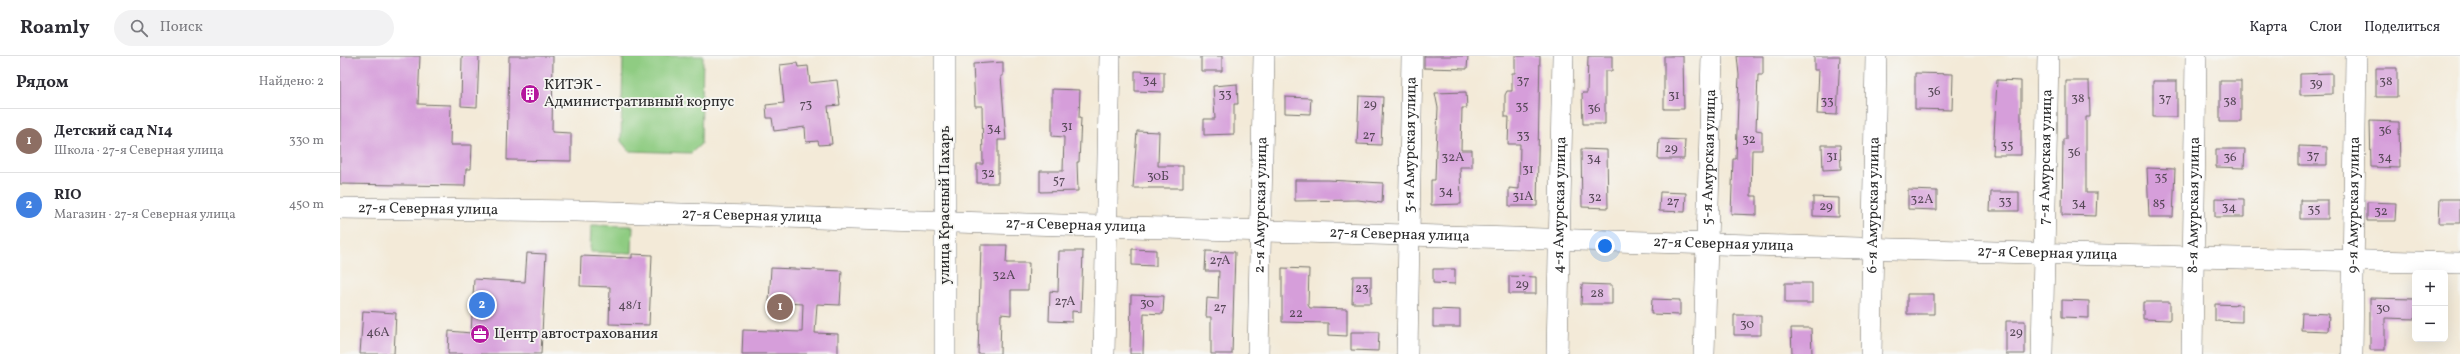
<!DOCTYPE html>
<html lang="ru">
<head>
<meta charset="utf-8">
<style>
	:root { --surface:#fff; --page:#f2f2f3; --text:#2b2b33; --muted:#7c7c81; --line:#e1e1e2; --accent:#b5179e }
	body { margin:0; font-family:Vollkorn,serif; background:var(--page); color:var(--text) }
	.controls { position:absolute; right:12px; bottom:12px; display:grid; overflow:hidden; border-radius:6px; box-shadow:0 4px 16px #0002 }
	.controls button { width:36px; height:36px; display:grid; place-items:center; padding:0; border:0; border-bottom:1px solid var(--line); background:var(--surface); color:var(--text); font:20px sans-serif }
	.you { position:absolute; left:1265px; top:190px; width:14px; height:14px; margin:-10px; border:3px solid #fff; border-radius:50%; background:#1a73e8; box-shadow:0 0 0 6px #1a73e833 }
	.badge { display:grid; place-items:center; width:26px; height:26px; border-radius:50%; background:var(--accent); color:#fff; font-size:13px; font-weight:700 }
	.pin { position:absolute; translate:-50% -50%; border:2px solid #fff; box-shadow:0 1px 4px #0006 }
	.list { margin:0; padding:0; list-style:none }
	h2 { display:flex; justify-content:space-between; align-items:center; height:52px; margin:0; padding:0 16px; font-size:17px }
	h2 small { font-size:13px; font-weight:400; color:var(--muted) }
	.list li { display:grid; grid-template-columns:26px 1fr auto; gap:12px; align-items:center; box-sizing:border-box; height:64px; padding:0 16px; border-top:1px solid var(--line) }
	.list b { display:block; font-size:15px; white-space:nowrap }
	.list p { margin:0; font-size:13px; white-space:nowrap; color:var(--muted) }
	.list em { font-size:13px; font-style:normal; color:var(--muted) }
	.icon { flex:none; width:22px; height:22px; fill:none; stroke:currentColor; stroke-width:2; stroke-linecap:round; stroke-linejoin:round }
	.map { position:relative; flex:none; width:2120px; height:298px; overflow:hidden }
	header { display:flex; align-items:center; gap:24px; box-sizing:border-box; height:56px; padding:0 20px; background:var(--surface); border-bottom:1px solid var(--line) }
	header strong { font-size:19px }
	nav { display:flex; gap:22px; margin-inline-start:auto; font-size:14px }
	.search { width:280px; height:36px; background:var(--page); display:flex; align-items:center; gap:10px; box-sizing:border-box; padding:0 14px; border-radius:22px; color:var(--muted); font-size:15px }
	main { display:flex }
	aside { flex:1; background:var(--surface) }
	.map>svg:first-child { display:block }
	.green { fill:#8fcc82; stroke:#5d7c56 }
	.building { fill:#d69eda }
	.lines { fill:none; stroke-linecap:round; stroke-linejoin:round }
	.minor-casing { stroke:#716e68; stroke-width:22 }
	.minor { stroke:#fff; stroke-width:21 }
	.labels { text-anchor:middle; dominant-baseline:central; stroke-width:3.5; stroke-linejoin:round; paint-order:stroke }
	.number-label { font-size:13px; fill:#564857 }
	.poi-label { font-size:15px; fill:#2b2b2b; stroke:#f6f6f2; text-anchor:start }
	.street-label { font-size:15px; fill:#2b2b2b; stroke:#f6f6f2 }
</style>
</head>
<body>
<header>
<strong>Roamly</strong>
<div class="search"><svg class="icon" aria-label="search" viewBox="0 0 24 24"><circle cx="10" cy="10" r="6"/><path d="M15 15l6 6"/></svg>Поиск</div>
<nav><a>Карта</a><a>Слои</a><a>Поделиться</a></nav>
</header>
<main>
<aside>
<h2>Рядом<small>Найдено: 2</small></h2>
<ul class="list">
<li><span class="badge" style="background:#8d6e63">1</span><div><b>Детский сад N14</b><p>Школа · 27-я Северная улица</p></div><em>330 m</em></li>
<li><span class="badge" style="background:#3f7fe0">2</span><div><b>RIO</b><p>Магазин · 27-я Северная улица</p></div><em>450 m</em></li>
</ul>
</aside>
<div class="map">
<svg width="2120" height="298" viewBox="0 0 2120 298">
	<rect width="100%" height="100%" fill="#f6f6f2"/>
	<filter id="ink" filterUnits="userSpaceOnUse"><feTurbulence type="fractalNoise" baseFrequency=".025" numOctaves="2"/><feDisplacementMap in="SourceGraphic" scale="8" xChannelSelector="R" yChannelSelector="G"/><feConvolveMatrix kernelMatrix="1 2 1 2 8 2 1 2 1" color-interpolation-filters="sRGB"/></filter>
	<filter id="wash" filterUnits="userSpaceOnUse"><feTurbulence type="fractalNoise" baseFrequency=".012" numOctaves="4" result="noise"/><feDisplacementMap in="SourceGraphic" scale="16" xChannelSelector="R" yChannelSelector="G"/><feGaussianBlur stdDeviation="0.9" result="paint"/><feColorMatrix in="noise" values="0 0 0 0 0 0 0 0 0 0 0 0 0 0 0 0 0 1.4 0 .05"/><feComposite in="paint" operator="in"/></filter>
	<g filter="url(#wash)">
		<rect width="100%" height="100%" fill="#f3ead8"/>
		<path class="green" d="M 283,0 L 363,0 L 361,88 L 351,97 L 289,95 L 281,85 Z
			M 251,169 L 293,170 L 292,197 L 250,196 Z"/>
		<g id="blocks">
			<path class="building" d="M 0,0 L 80,0 L 78,48 L 111,49 L 110,89 L 132,89 L 131,113 L 126,113 L 125,130 L 0,128 Z
				M 122,0 L 139,0 L 137,51 L 121,50 Z
				M 169,0 L 213,0 L 212,76 L 231,77 L 231,105 L 167,104 Z
				M 861,0 L 882,0 L 882,15 L 861,15 Z
				M 1084,0 L 1128,0 L 1127,13 L 1084,12 Z
				M 1175,0 L 1200,0 L 1197,150 L 1169,150 L 1169,132 L 1179,133 L 1180,88 L 1168,88 L 1169,61 L 1165,61 L 1165,39 L 1167,35 L 1172,35 L 1172,17 L 1175,17 Z
				M 1248,0 L 1272,0 L 1272,15 L 1265,15 L 1265,68 L 1243,68 L 1242,37 L 1247,37 Z
				M 1324,0 L 1343,0 L 1344,53 L 1324,53 Z
				M 1397,0 L 1423,0 L 1423,19 L 1418,19 L 1416,74 L 1422,75 L 1422,94 L 1412,94 L 1411,140 L 1417,140 L 1417,159 L 1391,158 L 1393,103 L 1396,103 L 1397,74 L 1399,19 Z
				M 1474,0 L 1500,0 L 1497,59 L 1477,58 L 1479,14 L 1474,14 Z
				M 663,6 L 663,20 L 661,20 L 666,84 L 658,84 L 658,127 L 637,127 L 637,108 L 643,108 L 642,50 L 635,50 L 633,8 Z
				M 457,7 L 458,11 L 468,10 L 470,27 L 497,24 L 500,49 L 488,50 L 492,88 L 479,89 L 478,85 L 466,86 L 465,71 L 434,75 L 432,62 L 427,62 L 426,49 L 444,47 L 440,9 Z
				M 2036,12 L 2057,12 L 2057,41 L 2036,41 Z
				M 795,15 L 824,16 L 824,36 L 795,35 Z
				M 1575,17 L 1613,18 L 1612,54 L 1575,53 Z
				M 1992,17 L 1992,38 L 1960,39 L 1960,18 Z
				M 1657,24 L 1681,25 L 1681,99 L 1653,99 Z
				M 1726,25 L 1749,25 L 1750,61 L 1746,61 L 1746,137 L 1757,137 L 1756,160 L 1722,159 L 1723,83 L 1726,83 Z
				M 1813,25 L 1837,25 L 1837,61 L 1813,61 Z
				M 1880,25 L 1901,25 L 1901,66 L 1880,66 Z
				M 897,28 L 898,48 L 894,48 L 894,78 L 864,79 L 864,63 L 875,63 L 873,30 Z
				M 712,33 L 740,34 L 739,62 L 741,62 L 739,106 L 737,106 L 738,135 L 700,136 L 700,115 L 723,115 L 724,81 L 712,80 Z
				M 1126,36 L 1127,52 L 1122,52 L 1121,94 L 1132,94 L 1132,111 L 1120,111 L 1121,148 L 1091,149 L 1091,124 L 1095,124 L 1096,94 L 1098,52 L 1095,37 Z
				M 1019,40 L 1043,41 L 1041,89 L 1017,88 Z
				M 945,41 L 971,42 L 970,58 L 945,57 Z
				M 2030,65 L 2059,66 L 2060,112 L 2031,111 Z
				M 797,75 L 819,76 L 818,110 L 843,110 L 843,132 L 793,132 Z
				M 1319,83 L 1345,84 L 1344,103 L 1318,103 Z
				M 1482,89 L 1500,89 L 1501,113 L 1483,114 Z
				M 1959,90 L 1987,91 L 1987,109 L 1959,109 Z
				M 1241,93 L 1267,94 L 1268,152 L 1242,151 Z
				M 1876,93 L 1905,93 L 1904,112 L 1876,111 Z
				M 1807,112 L 1835,113 L 1833,161 L 1809,161 Z
				M 955,124 L 988,124 L 1043,127 L 1042,147 L 1018,144 L 955,145 Z
				M 1568,134 L 1597,135 L 1597,154 L 1568,153 Z
				M 1320,136 L 1346,137 L 1345,156 L 1319,155 Z
				M 1651,136 L 1679,136 L 1679,155 L 1650,155 Z
				M 1473,141 L 1499,142 L 1499,161 L 1473,160 Z
				M 1875,142 L 1904,143 L 1904,161 L 1875,161 Z
				M 2100,143 L 2120,143 L 2120,167 L 2099,167 Z
				M 1960,144 L 1988,144 L 1988,163 L 1960,163 Z
				M 2027,146 L 2056,147 L 2055,165 L 2027,165 Z
				M 641,189 L 667,189 L 666,207 L 689,207 L 688,234 L 671,234 L 671,259 L 661,258 L 660,298 L 638,298 Z
				M 792,193 L 816,194 L 816,210 L 792,209 Z
				M 719,195 L 743,195 L 741,256 L 732,255 L 732,266 L 709,265 L 710,235 L 718,236 Z
				M 866,195 L 895,196 L 892,298 L 871,298 L 871,261 L 866,261 L 867,242 L 878,243 L 879,215 L 865,215 Z
				M 187,197 L 206,198 L 201,298 L 108,298 L 109,275 L 131,277 L 134,223 L 185,226 Z
				M 292,198 L 312,199 L 309,269 L 269,268 L 270,231 L 240,230 L 241,200 L 292,202 Z
				M 431,212 L 502,215 L 500,249 L 477,248 L 475,277 L 498,278 L 498,298 L 402,298 L 403,274 L 462,276 L 463,248 L 429,246 Z
				M 942,212 L 969,213 L 968,249 L 970,252 L 1007,253 L 1007,280 L 988,279 L 988,267 L 942,266 Z
				M 1093,213 L 1115,213 L 1115,228 L 1093,227 Z
				M 1013,220 L 1031,220 L 1031,247 L 1012,247 Z
				M 1169,220 L 1196,221 L 1196,238 L 1169,238 Z
				M 1445,227 L 1472,227 L 1472,247 L 1445,247 Z
				M 1242,228 L 1272,229 L 1272,248 L 1241,248 Z
				M 1567,238 L 1594,238 L 1594,258 L 1567,258 Z
				M 791,239 L 824,240 L 823,258 L 804,257 L 803,298 L 790,298 Z
				M 2030,242 L 2075,243 L 2075,263 L 2045,262 L 2045,294 L 2030,294 Z
				M 1312,243 L 1340,244 L 1340,259 L 1311,258 Z
				M 1722,244 L 1749,245 L 1749,262 L 1722,261 Z
				M 1803,246 L 1830,246 L 1830,264 L 1803,263 Z
				M 1875,248 L 1902,249 L 1902,266 L 1875,265 Z
				M 1093,253 L 1120,254 L 1120,271 L 1093,271 Z
				M 23,255 L 56,257 L 54,298 L 20,298 Z
				M 1962,257 L 1989,258 L 1988,275 L 1961,274 Z
				M 1394,259 L 1421,259 L 1421,279 L 1394,279 Z
				M 1666,265 L 1685,265 L 1685,298 L 1666,298 Z
				M 1451,272 L 1471,272 L 1472,298 L 1452,298 Z
				M 1011,276 L 1039,276 L 1038,295 L 1011,294 Z"/>
		</g>
	</g>
	<g filter="url(#ink)">
		<use href="#blocks" fill-opacity="0" stroke="#716e68" stroke-width="1"/>
		<g class="lines">
			<defs>
				<g id="minor">
					<path id="s1" d="M 0,152 L 237,155 L 1724,198 L 2120,207"/>
					<path d="M 605,298 L 605,0"/>
					<path d="M 764,298 L 770,0"/>
					<path id="s2" d="M 918,298 L 924,0"/>
					<path id="s3" d="M 1067,298 L 1072,0"/>
					<path id="s4" d="M 1217,298 L 1223,0"/>
					<path id="s5" d="M 1364,298 L 1372,0"/>
					<path id="s6" d="M 1531,298 L 1536,0"/>
					<path id="s7" d="M 1702,298 L 1708,0"/>
					<path id="s8" d="M 1852,298 L 1856,0"/>
					<path id="s9" d="M 2012,298 L 2016,0"/>
				</g>
			</defs>
			<use href="#minor" class="minor-casing"/>
			<use href="#minor" class="minor"/>
		</g>
	</g>
	<defs>
		<symbol id="building-disc" viewBox="-11 -11 22 22"><circle r="9.5" fill="#b5179e" stroke="#f6f6f2"/><path d="M-4-6H4V6H1V3H-1V6H-4ZM-2.5-4.3h1.7v1.8h-1.7ZM.8-4.3h1.7v1.8H.8ZM-2.5-1h1.7V.8h-1.7ZM.8-1h1.7V.8H.8Z" fill="#fff"/></symbol>
		<symbol id="office-disc" viewBox="-11 -11 22 22"><circle r="9.5" fill="#b5179e" stroke="#f6f6f2"/><path d="M-6-3h4V-5.5h4V-3h4V5H-6ZM-1-4.5V-3h2v-1.5ZM-6 0V1H6V0Z" fill="#fff"/></symbol>
	</defs>
	<g fill-rule="evenodd">
		<use href="#building-disc" x="179" y="27" width="22" height="22"/>
		<use href="#office-disc" x="129" y="267" width="22" height="22"/>
	</g>
	<g class="labels">
		<g class="number-label">
			<text x="810" y="25">34</text>
			<text x="1183" y="25">37</text>
			<text x="2046" y="26">38</text>
			<text x="1976" y="28">39</text>
			<text x="1594" y="36">36</text>
			<text x="885" y="39">33</text>
			<text x="1334" y="40">31</text>
			<text x="1738" y="43">38</text>
			<text x="1825" y="43">37</text>
			<text x="1487" y="46">33</text>
			<text x="1890" y="46">38</text>
			<text x="466" y="49">73</text>
			<text x="1030" y="49">29</text>
			<text x="1182" y="51">35</text>
			<text x="1254" y="53">36</text>
			<text x="727" y="71">31</text>
			<text x="654" y="73">34</text>
			<text x="2045" y="75">36</text>
			<text x="1029" y="80">27</text>
			<text x="1183" y="80">33</text>
			<text x="1409" y="84">32</text>
			<text x="1667" y="90">35</text>
			<text x="1331" y="93">29</text>
			<text x="1734" y="97">36</text>
			<text x="1973" y="100">37</text>
			<text x="1492" y="101">31</text>
			<text x="1113" y="102">32А</text>
			<text x="1890" y="102">36</text>
			<text x="2045" y="102">34</text>
			<text x="1254" y="103">34</text>
			<text x="1188" y="114">31</text>
			<text x="648" y="118">32</text>
			<text x="818" y="121">30Б</text>
			<text x="1821" y="122">35</text>
			<text x="719" y="125">57</text>
			<text x="1106" y="136">34</text>
			<text x="1183" y="141">31А</text>
			<text x="1255" y="142">32</text>
			<text x="1582" y="144">32А</text>
			<text x="1333" y="146">27</text>
			<text x="1665" y="146">33</text>
			<text x="1739" y="148">34</text>
			<text x="1819" y="148">85</text>
			<text x="1486" y="151">29</text>
			<text x="1889" y="152">34</text>
			<text x="1974" y="154">35</text>
			<text x="2041" y="156">32</text>
			<text x="880" y="205">27А</text>
			<text x="664" y="220">32А</text>
			<text x="1182" y="229">29</text>
			<text x="1022" y="233">23</text>
			<text x="1257" y="238">28</text>
			<text x="725" y="246">27А</text>
			<text x="807" y="248">30</text>
			<text x="290" y="250">48/1</text>
			<text x="880" y="252">27</text>
			<text x="2043" y="253">30</text>
			<text x="956" y="258">22</text>
			<text x="1407" y="269">30</text>
			<text x="38" y="277">46А</text>
			<text x="1676" y="277">29</text>
		</g>
		<g class="poi-label">
			<text x="204" y="29">КИТЭК -<tspan x="204" dy="17">Административный корпус</tspan></text>
			<text x="154" y="278">Центр автострахования</text>
		</g>
		<g class="street-label">
			<text stroke="none"><textPath href="#s3" startOffset="209">3-я Амурская улица</textPath></text>
			<text stroke="none"><textPath href="#s5" startOffset="197">5-я Амурская улица</textPath></text>
			<text stroke="none"><textPath href="#s7" startOffset="197">7-я Амурская улица</textPath></text>
			<text transform="translate(605 149) rotate(-90)">улица Красный Пахарь</text>
			<text stroke="none"><textPath href="#s2" startOffset="149">2-я Амурская улица</textPath></text>
			<text stroke="none"><textPath href="#s4" startOffset="149">4-я Амурская улица</textPath></text>
			<text stroke="none"><textPath href="#s6" startOffset="149">6-я Амурская улица</textPath></text>
			<text stroke="none"><textPath href="#s8" startOffset="149">8-я Амурская улица</textPath></text>
			<text stroke="none"><textPath href="#s9" startOffset="149">9-я Амурская улица</textPath></text>
			<text stroke="none"><textPath href="#s1" startOffset="88">27-я Северная улица</textPath></text>
			<text stroke="none"><textPath href="#s1" startOffset="412">27-я Северная улица</textPath></text>
			<text stroke="none"><textPath href="#s1" startOffset="736">27-я Северная улица</textPath></text>
			<text stroke="none"><textPath href="#s1" startOffset="1060">27-я Северная улица</textPath></text>
			<text stroke="none"><textPath href="#s1" startOffset="1384">27-я Северная улица</textPath></text>
			<text stroke="none"><textPath href="#s1" startOffset="1708">27-я Северная улица</textPath></text>
		</g>
	</g>
</svg>
<div class="controls">
<button>+</button>
<button>−</button>
</div>
<div class="you"></div>
<div class="pin badge" style="left:440px;top:251px;background:#8d6e63">1</div>
<div class="pin badge" style="left:142px;top:249px;background:#3f7fe0">2</div>
</div>
</main>
</body>
</html>
